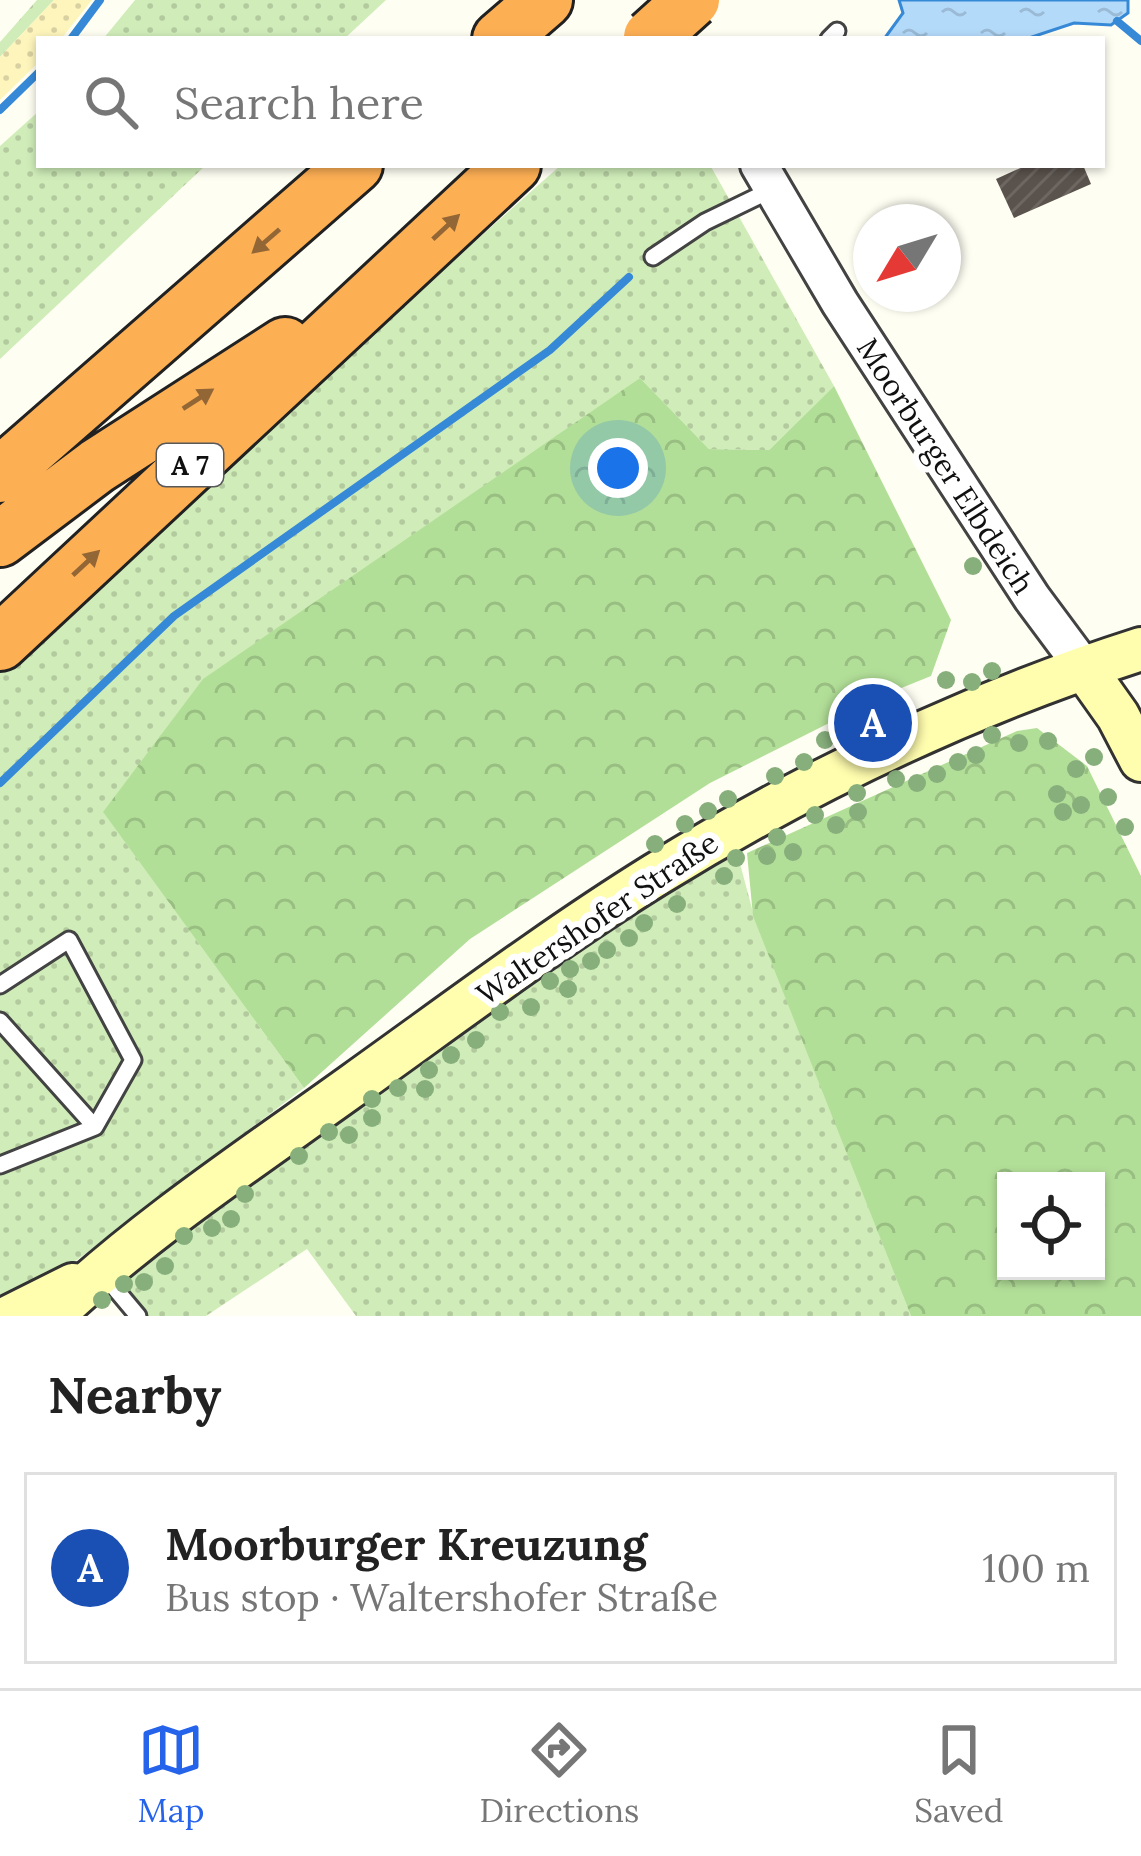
<!DOCTYPE html>
<html lang="en">
<head>
<meta charset="utf-8">
<style>
	:root { --surface:#fff; --page:#f2f2f2; --text:#222; --muted:#767676; --line:#e0e0e0; --accent:#2563eb }
	body { margin:0; font-family:Lora,serif; background:var(--page); color:var(--text) }
	.controls { position:absolute; right:36px; bottom:36px; display:grid; overflow:hidden; border-radius:0px; box-shadow:0 3px 9px #0004 }
	.controls button { width:108px; height:108px; display:grid; place-items:center; padding:0; border:0; border-bottom:3px solid var(--line); background:var(--surface); color:var(--text); font:60px sans-serif }
	.compass { position:absolute; left:853px; top:204px; width:108px; height:108px; border-radius:50%; background:var(--surface); box-shadow:0 3px 9px #0004; rotate:232deg }
	.you { position:absolute; left:618px; top:468px; width:42px; height:42px; margin:-30px; border:9px solid #fff; border-radius:50%; background:#1a73e8; box-shadow:0 0 0 18px #1a73e833 }
	.badge { display:grid; place-items:center; width:78px; height:78px; border-radius:50%; background:var(--accent); color:#fff; font-size:39px; font-weight:700 }
	.pin { position:absolute; translate:-50% -50%; border:6px solid #fff; box-shadow:0 3px 12px #0006 }
	.list { margin:0; padding:0; list-style:none }
	h2 { display:flex; justify-content:space-between; align-items:center; height:156px; margin:0; padding:0 48px; font-size:51px }
	h2 small { font-size:39px; font-weight:400; color:var(--muted) }
	.list li { display:grid; grid-template-columns:78px 1fr auto; gap:36px; align-items:center; box-sizing:border-box; height:192px; margin:0 24px 24px; padding:0 24px; border:3px solid var(--line); border-radius:0px }
	.list b { display:block; font-size:45px; white-space:nowrap }
	.list p { margin:0; font-size:39px; white-space:nowrap; color:var(--muted) }
	.list em { font-size:39px; font-style:normal; color:var(--muted) }
	.icon { flex:none; width:66px; height:66px; fill:none; stroke:currentColor; stroke-width:2; stroke-linecap:round; stroke-linejoin:round }
	.map { position:relative; flex:none; width:1141px; height:1316px; overflow:hidden }
	.search { position:absolute; background:var(--surface); box-shadow:0 3px 9px #0004; left:36px; right:36px; top:36px; height:132px; display:flex; align-items:center; gap:30px; box-sizing:border-box; padding:0 42px; border-radius:0px; color:var(--muted); font-size:45px }
	.sheet { height:372px; background:var(--surface) }
	nav { display:flex; justify-content:space-around; align-items:center; box-sizing:border-box; height:168px; border-top:3px solid var(--line); background:var(--surface); font-size:33px; color:var(--muted) }
	nav a { display:grid; justify-items:center; gap:6px }
	nav .on { color:var(--accent) }
	.map>svg:first-child { display:block }
	.grass { fill:url(#grass-dots) }
	.forest { fill:url(#forest-crowns); fill-rule:evenodd }
	.sand { fill:url(#sand-dots) }
	.water { fill:url(#water-ripples); stroke:#3689d6; stroke-width:3 }
	.lines { fill:none; stroke-linecap:round; stroke-linejoin:round }
	.stream { stroke:#3689d6; stroke-width:8 }
	.building { fill:url(#building-hatch) }
	.service-casing { stroke:#434343; stroke-width:21 }
	.tertiary-casing { stroke:#434343; stroke-width:42 }
	.secondary-casing { stroke:#323232; stroke-width:48 }
	.motorway-casing { stroke:#212121; stroke-width:60 }
	.service { stroke:#fff; stroke-width:15 }
	.tertiary { stroke:#fff; stroke-width:36 }
	.secondary { stroke:#fffdae; stroke-width:42 }
	.motorway { stroke:#fdaf54; stroke-width:54 }
	.motorway-bridge-casing { stroke:#212121; stroke-width:60; stroke-linecap:butt }
	.motorway-bridge { stroke:#fdaf54; stroke-width:54 }
	.tree { fill:#87af7c }
	.oneway { fill:#926735 }
	.labels { text-anchor:middle; dominant-baseline:central; stroke-width:12; stroke-linejoin:round; paint-order:stroke }
	.shield { fill:#fff; stroke:#585858; stroke-width:3 }
	.shield-label { font-size:27px; font-weight:bold; fill:#101010 }
	.street-label { font-size:30px; fill:#101010; stroke:#fff }
</style>
</head>
<body>
<div class="map">
<svg width="1141" height="1316" viewBox="0 0 1141 1316">
	<defs>
		<pattern id="grass-dots" width="8" height="8" patternUnits="userSpaceOnUse" patternTransform="scale(3)"><rect width="8" height="8" fill="#d0edb9"/><path d="M2 2h.1M6 6h.1" fill="none" stroke="#b2ca9e" stroke-width="1.8" stroke-linecap="round"/></pattern>
		<pattern id="forest-crowns" width="20" height="18" patternUnits="userSpaceOnUse" patternTransform="scale(3)"><rect width="20" height="18" fill="#b2df98"/><path d="M2 6a3 3 0 1 1 6 0M12 15a3 3 0 1 1 6 0" fill="none" stroke="#98be82"/></pattern>
		<pattern id="sand-dots" width="8" height="8" patternUnits="userSpaceOnUse" patternTransform="scale(3)"><rect width="8" height="8" fill="#fef5bd"/><path d="M2 2h.1M6 6h.1" fill="none" stroke="#d9d1a1" stroke-width="1.8" stroke-linecap="round"/></pattern>
		<pattern id="water-ripples" width="26" height="14" patternUnits="userSpaceOnUse" patternTransform="scale(3)"><rect width="26" height="14" fill="#b4dafa"/><path d="M2 4q2-2 4 0t4 0M15 11q2-2 4 0t4 0" fill="none" stroke="#9abad5"/></pattern>
		<pattern id="building-hatch" width="6" height="6" patternUnits="userSpaceOnUse" patternTransform="scale(3)"><rect width="6" height="6" fill="#5a524c"/><path d="M-1 1l2-2M0 6l6-6M5 7l2-2" fill="none" stroke="#6d6661"/></pattern>
	</defs>
	<rect width="100%" height="100%" fill="#fffef3"/>
	<path class="grass" d="M 37,0 L 54,0 L 0,57 L 0,42 Z
		M 135,0 L 386,0 L 344,39 L 103,39 Z
		M 39,111 L 39,165 L 206,165 L 0,359 L 0,146 Z
		M 561,165 L 710,165 L 834,386 L 769,450 L 709,449 L 640,378 L 104,813 L 304,1088 L 77,1260 L 0,1295 L 0,672 L 250,441 Z
		M 731,830 L 754,916 L 911,1316 L 356,1316 L 307,1249 L 206,1316 L 138,1316 L 100,1270 Z"/>
	<path class="forest" d="M 640,378 L 709,449 L 769,450 L 834,386 L 951,620 L 931,676 L 889,693 L 710,783 L 470,939 L 304,1088 L 103,812 L 203,679 Z
		M 1037,728 L 1087,766 L 1141,876 L 1141,1316 L 911,1316 L 753,916 L 747,853 L 1017,731 ZM 1006,1181 L 1096,1181 L 1096,1271 L 1006,1271 Z"/>
	<path class="sand" d="M 54,0 L 92,0 L 61,39 L 39,39 L 39,62 L 0,100 L 0,57 Z"/>
	<path class="water" d="M 899,0 L 1128,0 L 1128,13 L 1111,25 L 1074,23 L 1026,39 L 884,39 L 903,13 Z"/>
	<g class="lines">
		<path class="stream" d="M 1117,21 L 1141,41
			M 71,39 L 100,0
			M 0,110 L 39,72
			M 0,783 L 174,616 L 550,350 L 629,277"/>
	</g>
	<path class="building" d="M 1027,165 L 1083,165 L 1091,184 L 1014,218 L 996,179 Z"/>
	<g class="lines">
		<defs>
			<path id="service" d="M 829,39 L 837,31
				M 653,257 L 705,222 L 771,190
				M 0,985 L 69,940 L 133,1060 L 95,1127 L 0,1165
				M 0,1021 L 95,1127
				M 102,1273 L 138,1316"/>
			<path id="tertiary" d="M 759,165 L 840,303 L 1032,598 L 1084,668"/>
			<path id="secondary" d="M 1084,668 L 1118,716 L 1141,760
				M 11,1316 L 73,1285
				M 52,1316 C 145,1228 253,1157 356,1083 C 454,1013 552,939 655,875 C 806,782 972,703 1141,649"/>
			<path id="motorway" d="M 500,39 L 545,0
				M 0,475 L 355,165
				M 0,539 L 97,466 L 285,345
				M 0,643 L 513,165"/>
		</defs>
		<use href="#service" class="service-casing"/>
		<use href="#tertiary" class="tertiary-casing"/>
		<use href="#secondary" class="secondary-casing"/>
		<use href="#motorway" class="motorway-casing"/>
		<use href="#service" class="service"/>
		<use href="#tertiary" class="tertiary"/>
		<use href="#secondary" class="secondary"/>
		<use href="#motorway" class="motorway"/>
		<defs>
			<path id="motorway-bridge" d="M 651,37 L 692,0"/>
		</defs>
		<use href="#motorway-bridge" class="motorway-bridge-casing"/>
		<use href="#motorway-bridge" class="motorway-bridge"/>
	</g>
	<g class="tree">
		<circle cx="973" cy="566" r="9"/>
		<circle cx="992" cy="671" r="9"/>
		<circle cx="946" cy="680" r="9"/>
		<circle cx="972" cy="682" r="9"/>
		<circle cx="892" cy="704" r="9"/>
		<circle cx="873" cy="714" r="9"/>
		<circle cx="855" cy="723" r="9"/>
		<circle cx="992" cy="735" r="9"/>
		<circle cx="825" cy="740" r="9"/>
		<circle cx="1048" cy="741" r="9"/>
		<circle cx="1019" cy="743" r="9"/>
		<circle cx="976" cy="755" r="9"/>
		<circle cx="1094" cy="757" r="9"/>
		<circle cx="804" cy="762" r="9"/>
		<circle cx="958" cy="762" r="9"/>
		<circle cx="1076" cy="769" r="9"/>
		<circle cx="937" cy="774" r="9"/>
		<circle cx="775" cy="776" r="9"/>
		<circle cx="896" cy="779" r="9"/>
		<circle cx="917" cy="783" r="9"/>
		<circle cx="857" cy="793" r="9"/>
		<circle cx="1057" cy="794" r="9"/>
		<circle cx="1108" cy="797" r="9"/>
		<circle cx="728" cy="799" r="9"/>
		<circle cx="1081" cy="805" r="9"/>
		<circle cx="708" cy="811" r="9"/>
		<circle cx="858" cy="812" r="9"/>
		<circle cx="1063" cy="812" r="9"/>
		<circle cx="815" cy="815" r="9"/>
		<circle cx="685" cy="824" r="9"/>
		<circle cx="836" cy="825" r="9"/>
		<circle cx="1125" cy="827" r="9"/>
		<circle cx="777" cy="837" r="9"/>
		<circle cx="655" cy="844" r="9"/>
		<circle cx="793" cy="852" r="9"/>
		<circle cx="767" cy="856" r="9"/>
		<circle cx="736" cy="858" r="9"/>
		<circle cx="724" cy="876" r="9"/>
		<circle cx="677" cy="904" r="9"/>
		<circle cx="644" cy="923" r="9"/>
		<circle cx="629" cy="938" r="9"/>
		<circle cx="607" cy="950" r="9"/>
		<circle cx="591" cy="961" r="9"/>
		<circle cx="570" cy="969" r="9"/>
		<circle cx="550" cy="981" r="9"/>
		<circle cx="568" cy="989" r="9"/>
		<circle cx="531" cy="1007" r="9"/>
		<circle cx="500" cy="1012" r="9"/>
		<circle cx="476" cy="1040" r="9"/>
		<circle cx="451" cy="1055" r="9"/>
		<circle cx="429" cy="1070" r="9"/>
		<circle cx="398" cy="1088" r="9"/>
		<circle cx="425" cy="1089" r="9"/>
		<circle cx="372" cy="1099" r="9"/>
		<circle cx="372" cy="1118" r="9"/>
		<circle cx="329" cy="1132" r="9"/>
		<circle cx="349" cy="1135" r="9"/>
		<circle cx="299" cy="1156" r="9"/>
		<circle cx="245" cy="1194" r="9"/>
		<circle cx="231" cy="1219" r="9"/>
		<circle cx="212" cy="1228" r="9"/>
		<circle cx="184" cy="1236" r="9"/>
		<circle cx="165" cy="1266" r="9"/>
		<circle cx="144" cy="1282" r="9"/>
		<circle cx="124" cy="1284" r="9"/>
		<circle cx="102" cy="1300" r="9"/>
	</g>
	<defs><path id="oneway-solid" d="M-6-.8H1V-3.2L6.5 0L1 3.2V.8H-6Z" transform="scale(3)"/></defs>
	<g class="oneway">
		<use href="#oneway-solid" transform="translate(446 227) rotate(-43)"/>
		<use href="#oneway-solid" transform="translate(266 241) rotate(139)"/>
		<use href="#oneway-solid" transform="translate(198 399) rotate(-33)"/>
		<use href="#oneway-solid" transform="translate(86 563) rotate(-43)"/>
	</g>
	<g class="labels">
		<rect class="shield" x="157" y="444" width="66" height="42" rx="9"/>
		<g class="shield-label">
			<text x="190" y="465">A 7</text>
		</g>
		<g class="street-label">
			<text transform="translate(946 466) rotate(57)">Moorburger Elbdeich</text>
			<text transform="translate(597 918) rotate(-34)">Waltershofer Straße</text>
		</g>
	</g>
</svg>
<div class="controls">
<button><svg class="icon" aria-label="locate" viewBox="0 0 24 24"><circle cx="12" cy="12" r="6"/><path d="M12 2v4M12 18v4M2 12h4M18 12h4"/></svg></button>
</div>
<svg class="compass" viewBox="-18 -18 36 36"><path d="M0-13l5 13h-10z" fill="#e53935"/><path d="M0 13l5-13h-10z" fill="#767676"/></svg>
<div class="you"></div>
<div class="pin badge" style="left:873px;top:723px;background:#1a4fb4">A</div>
<div class="search"><svg class="icon" aria-label="search" viewBox="0 0 24 24"><circle cx="10" cy="10" r="6"/><path d="M15 15l6 6"/></svg>Search here</div>
</div>
<section class="sheet">
<h2>Nearby<small></small></h2>
<ul class="list">
<li><span class="badge" style="background:#1a4fb4">A</span><div><b>Moorburger Kreuzung</b><p>Bus stop · Waltershofer Straße</p></div><em>100 m</em></li>
</ul>
</section>
<nav>
<a class="on"><svg class="icon" aria-label="map" viewBox="0 0 24 24"><path d="M3 6l6-2 6 2 6-2v14l-6 2-6-2-6 2zM9 4v14M15 6v14"/></svg>Map</a>
<a><svg class="icon" aria-label="directions" viewBox="0 0 24 24"><path d="M12 3l9 9-9 9-9-9zM9 14v-3h6M13 9l2 2-2 2"/></svg>Directions</a>
<a><svg class="icon" aria-label="saved" viewBox="0 0 24 24"><path d="M7 4h10v16l-5-4-5 4z"/></svg>Saved</a>
</nav>
</body>
</html>
